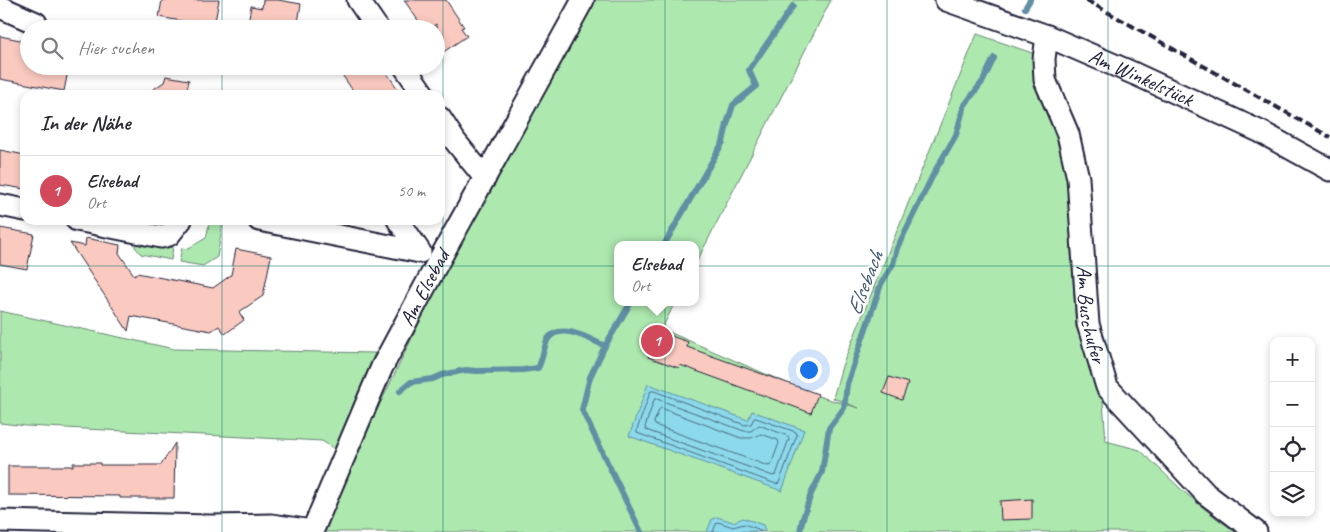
<!DOCTYPE html>
<html lang="de">
<head>
<meta charset="utf-8">
<style>
	:root { --surface:#fff; --page:#f2f2f3; --text:#2b2b33; --muted:#7c7c81; --line:#e1e1e2; --accent:#d1495b }
	body { margin:0; font-family:Caveat,sans-serif; background:var(--page); color:var(--text) }
	.controls { position:absolute; right:15px; bottom:15px; display:grid; overflow:hidden; border-radius:10px; box-shadow:0 2px 8px #0003 }
	.controls button { width:45px; height:45px; display:grid; place-items:center; padding:0; border:0; border-bottom:1px solid var(--line); background:var(--surface); color:var(--text); font:25px sans-serif }
	.you { position:absolute; left:808px; top:369px; width:18px; height:18px; margin:-12px; border:4px solid #fff; border-radius:50%; background:#1a73e8; box-shadow:0 0 0 8px #1a73e833 }
	.badge { display:grid; place-items:center; width:32px; height:32px; border-radius:50%; background:var(--accent); color:#fff; font-size:16px; font-weight:700 }
	.pin { position:absolute; translate:-50% -50%; border:2px solid #fff; box-shadow:0 1px 5px #0006 }
	.popup { position:absolute; left:614px; top:241px; width:85px; height:65px; box-sizing:border-box; display:grid; place-content:center; border-radius:10px; background:var(--surface); filter:drop-shadow(0 1px 4px #0005); font-size:16px; white-space:nowrap; color:var(--muted) }
	.popup b { font-size:19px; color:var(--text) }
	.popup::after { content:''; position:absolute; left:50%; top:100%; margin-left:-10px; border:10px solid transparent; border-top-color:var(--surface) }
	.list { margin:0; padding:0; list-style:none }
	h2 { display:flex; justify-content:space-between; align-items:center; height:65px; margin:0; padding:0 20px; font-size:21px }
	h2 small { font-size:16px; font-weight:400; color:var(--muted) }
	.list li { display:grid; grid-template-columns:32px 1fr auto; gap:15px; align-items:center; box-sizing:border-box; height:70px; padding:0 20px; border-top:1px solid var(--line) }
	.list b { display:block; font-size:19px; white-space:nowrap }
	.list p { margin:0; font-size:16px; white-space:nowrap; color:var(--muted) }
	.list em { font-size:16px; font-style:normal; color:var(--muted) }
	.icon { flex:none; width:28px; height:28px; fill:none; stroke:currentColor; stroke-width:2; stroke-linecap:round; stroke-linejoin:round }
	.map { position:relative; flex:none; width:1330px; height:532px; overflow:hidden }
	.search { position:absolute; background:var(--surface); box-shadow:0 2px 8px #0003; left:20px; top:20px; width:425px; height:55px; display:flex; align-items:center; gap:12px; box-sizing:border-box; padding:0 18px; border-radius:28px; color:var(--muted); font-size:19px }
	.panel { position:absolute; background:var(--surface); box-shadow:0 2px 8px #0003; left:20px; top:90px; width:425px; height:135px; border-radius:15px }
	.map>svg:first-child { display:block }
	.green { fill:#ade8ae; stroke:#688574 }
	.water { fill:#8bd9ea; stroke:#6190a4 }
	.lines { fill:none; stroke-linecap:round; stroke-linejoin:round }
	.shore { stroke:#4c6b81; stroke-width:1 }
	.stream { stroke:#6190a4; stroke-width:6 }
	.building { fill:#facac0; stroke:#22223b }
	.street-casing { stroke:#22223b; stroke-width:25 }
	.street { stroke:#fff; stroke-width:21 }
	.rail { stroke:#22223b; stroke-width:4; stroke-dasharray:8 4; stroke-linecap:butt }
	.grid { fill:none; stroke:#0f766e; stroke-width:1; stroke-opacity:0.55 }
	.labels { text-anchor:middle; dominant-baseline:central; stroke-width:4; stroke-linejoin:round; paint-order:stroke }
	.street-label { font-size:21px; fill:#22223b; stroke:#fff }
	.water-label { font-size:22px; font-style:italic; fill:#425970; stroke:#fff }
</style>
</head>
<body>
<div class="map">
<svg width="1330" height="532" viewBox="0 0 1330 532">
	<rect width="100%" height="100%" fill="#fff"/>
	<filter id="ink" filterUnits="userSpaceOnUse"><feTurbulence type="fractalNoise" baseFrequency=".02" numOctaves="2"/><feDisplacementMap in="SourceGraphic" scale="10" xChannelSelector="R" yChannelSelector="G"/><feConvolveMatrix kernelMatrix="1 2 1 2 8 2 1 2 1" color-interpolation-filters="sRGB"/></filter>
	<g filter="url(#ink)">
		<path class="green" d="M 588,0 L 831,0 L 696,263 L 696,245 L 618,245 L 618,302 L 675,302 L 662,329 L 814,395 L 859,408 L 833,398 L 842,366 L 977,34 L 1035,54 L 1048,115 L 1071,183 L 1071,250 L 1076,327 L 1102,388 L 1106,441 L 1140,450 L 1184,492 L 1216,518 L 1236,532 L 318,532 L 487,183 Z
			M 210,220 L 223,222 L 217,257 L 203,266 L 179,262 L 182,248 L 187,249 L 206,238 Z
			M 136,239 L 173,247 L 171,260 L 141,254 L 135,247 Z
			M 0,311 L 174,349 L 375,353 L 336,450 L 322,441 L 26,426 L 0,423 Z"/>
		<path class="water" d="M 648,384 L 748,420 L 752,411 L 804,430 L 782,491 L 629,436 Z
			M 717,517 L 733,522 L 743,518 L 763,525 L 765,531 L 707,532 L 712,519 Z"/>
		<g class="lines">
			<path class="shore" d="M 651,391 L 654,391 L 745,425 L 751,424 L 754,418 L 756,418 L 796,432 L 797,435 L 779,483 L 776,484 L 637,433 L 637,430 Z
				M 657,399 L 744,431 L 751,431 L 759,425 L 788,436 L 789,439 L 776,475 L 773,476 L 646,430 L 645,427 L 654,400 Z
				M 661,408 L 741,438 L 751,438 L 761,434 L 778,440 L 779,443 L 771,465 L 768,466 L 655,425 L 654,422 L 659,410 Z
				M 713,532 L 716,524 L 718,522 L 733,527 L 744,524 L 758,529 L 760,532"/>
			<path class="stream" d="M 1025,8 L 1030,0
				M 664,245 L 723,142 L 727,124 L 733,105 L 756,86 L 749,70 L 793,6
				M 631,302 L 605,346 L 590,377 L 582,410 L 641,532
				M 400,391 L 411,382 L 433,379 L 442,375 L 466,370 L 476,371 L 523,370 L 538,368 C 543,359 544,345 548,339 C 560,321 591,340 605,346
				M 800,532 L 802,521 L 811,494 L 822,472 L 829,428 L 844,408 L 847,384 L 881,284 L 893,264 L 897,248 L 935,171 L 956,135 L 964,106 L 983,81 L 994,58"/>
		</g>
		<path class="building" d="M 162,0 L 219,0 L 214,27 L 159,17 Z
			M 263,0 L 278,0 L 301,4 L 297,29 L 247,29 L 251,6 L 262,8 Z
			M 404,0 L 446,0 L 464,27 L 461,28 L 467,36 L 436,57 L 436,24 L 429,29 L 424,29 Z
			M 0,36 L 25,41 L 24,49 L 29,50 L 29,66 L 69,66 L 64,91 L 0,79 Z
			M 336,66 L 382,66 L 402,95 L 356,95 Z
			M 166,76 L 189,80 L 186,95 L 145,95 L 164,82 Z
			M 0,150 L 25,155 L 25,189 L 0,185 Z
			M 0,228 L 34,234 L 27,269 L 0,264 Z
			M 86,238 L 120,245 L 119,253 L 134,275 L 137,273 L 213,288 L 231,275 L 236,249 L 271,256 L 263,296 L 239,312 L 244,320 L 225,334 L 219,326 L 211,331 L 131,316 L 128,331 L 70,243 L 85,246 Z
			M 657,331 L 688,342 L 687,347 L 818,394 L 811,413 L 680,365 L 679,368 L 648,357 Z
			M 889,377 L 908,383 L 902,400 L 883,393 Z
			M 175,443 L 174,498 L 120,498 L 120,496 L 8,495 L 8,466 L 73,466 L 73,463 L 100,463 L 100,465 L 161,465 Z
			M 1032,499 L 1032,519 L 1001,520 L 1000,501 Z"/>
		<g class="lines">
			<defs>
				<g id="street">
					<path d="M 358,0 L 378,29"/>
					<path id="s1" d="M 946,0 L 1047,36 L 1135,74 L 1261,132 L 1330,170"/>
					<path d="M 0,7 L 36,23"/>
					<path id="s2" d="M 1047,36 L 1044,59 L 1045,80 L 1068,134 L 1078,178 L 1088,324 L 1107,387 L 1206,494 L 1256,532"/>
					<path d="M 404,66 L 424,95"/>
					<path d="M 440,118 L 455,141 L 485,178"/>
					<path d="M 0,205 L 25,210"/>
					<path d="M 77,220 L 161,237 L 169,235 L 181,220"/>
					<path d="M 259,220 L 420,252 L 398,220"/>
					<path d="M 0,521 L 210,526 L 271,525 L 312,531"/>
					<path id="s3" d="M 312,532 L 382,367 L 437,264 L 583,0"/>
				</g>
			</defs>
			<use href="#street" class="street-casing"/>
			<use href="#street" class="street"/>
			<path class="rail" d="M 1086,0 L 1330,137"/>
		</g>
	</g>
	<path class="grid" d="M 222,0 L 222,29M 443,0 L 443,532M 665,0 L 665,532M 887,0 L 887,532M 1108,0 L 1108,532M 222,66 L 222,95M 222,220 L 222,532M 0,266 L 1330,266"/>
	<g class="labels">
		<g class="street-label">
			<text stroke="none"><textPath href="#s1" startOffset="210">Am Winkelstück</textPath></text>
			<text stroke="none"><textPath href="#s3" startOffset="269">Am Elsebad</textPath></text>
			<text stroke="none"><textPath href="#s2" startOffset="285">Am Buschufer</textPath></text>
		</g>
		<g class="water-label">
			<text transform="translate(865 283) rotate(-69)">Elsebach</text>
		</g>
	</g>
</svg>
<div class="controls">
<button>+</button>
<button>−</button>
<button><svg class="icon" aria-label="locate" viewBox="0 0 24 24"><circle cx="12" cy="12" r="6"/><path d="M12 2v4M12 18v4M2 12h4M18 12h4"/></svg></button>
<button><svg class="icon" aria-label="layers" viewBox="0 0 24 24"><path d="M12 4l9 5-9 5-9-5zM3 14l9 5 9-5"/></svg></button>
</div>
<div class="you"></div>
<div class="pin badge" style="left:657px;top:341px">1</div>
<div class="popup"><b>Elsebad</b>Ort</div>
<div class="search"><svg class="icon" aria-label="search" viewBox="0 0 24 24"><circle cx="10" cy="10" r="6"/><path d="M15 15l6 6"/></svg>Hier suchen</div>
<section class="panel">
<h2>In der Nähe<small></small></h2>
<ul class="list">
<li><span class="badge">1</span><div><b>Elsebad</b><p>Ort</p></div><em>50 m</em></li>
</ul>
</section>
</div>
</body>
</html>
